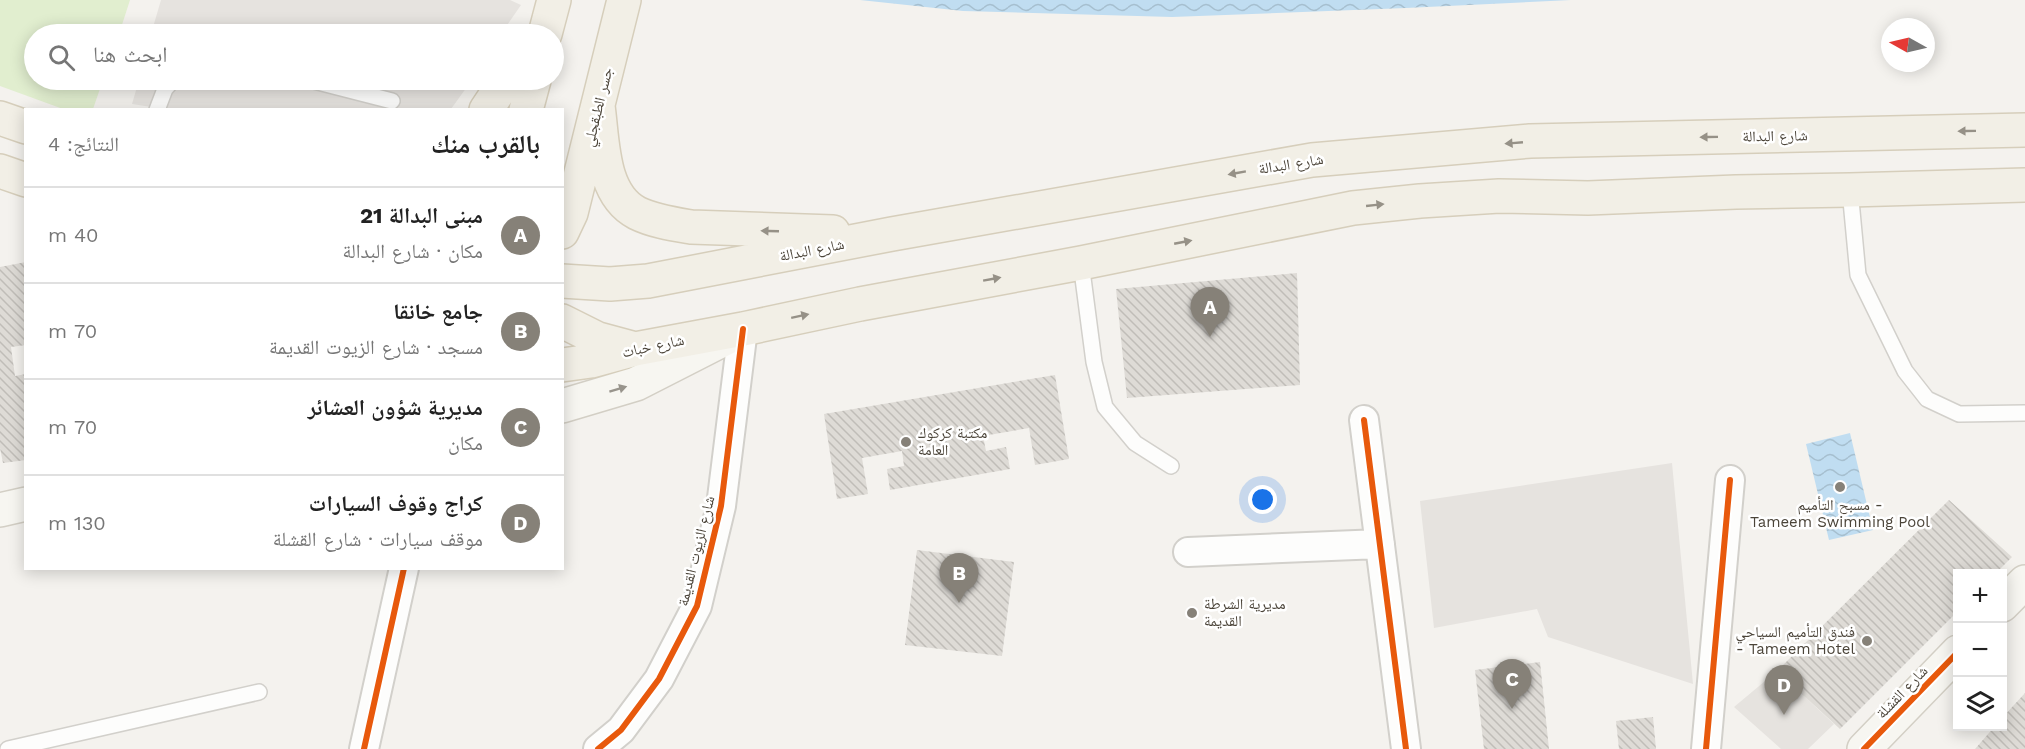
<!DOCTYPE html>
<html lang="ar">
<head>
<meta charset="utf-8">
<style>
	:root { --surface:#fff; --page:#f2f2f2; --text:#222; --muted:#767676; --line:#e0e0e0; --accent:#868178 }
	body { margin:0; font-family:"Work Sans","Noto Naskh Arabic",sans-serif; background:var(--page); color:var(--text); direction:rtl }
	.controls { position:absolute; right:18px; bottom:18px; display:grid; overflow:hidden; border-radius:0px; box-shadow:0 3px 15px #0003 }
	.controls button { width:54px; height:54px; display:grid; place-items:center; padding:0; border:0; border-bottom:2px solid var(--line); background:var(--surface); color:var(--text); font:30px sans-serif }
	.compass { position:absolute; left:1881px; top:18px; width:54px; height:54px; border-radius:50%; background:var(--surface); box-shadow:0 3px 15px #0003; rotate:278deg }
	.you { position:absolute; left:1263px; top:500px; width:21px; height:21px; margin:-15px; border:4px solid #fff; border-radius:50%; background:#1a73e8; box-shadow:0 0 0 9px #1a73e833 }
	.badge { display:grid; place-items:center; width:39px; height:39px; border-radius:50%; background:var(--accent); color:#fff; font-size:20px; font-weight:700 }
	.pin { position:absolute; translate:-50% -50px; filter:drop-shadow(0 2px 3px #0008) }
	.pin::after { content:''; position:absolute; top:32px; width:21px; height:18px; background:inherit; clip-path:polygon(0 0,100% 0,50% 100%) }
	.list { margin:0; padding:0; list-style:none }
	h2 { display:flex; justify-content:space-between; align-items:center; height:78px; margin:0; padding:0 24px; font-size:26px }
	h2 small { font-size:20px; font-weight:400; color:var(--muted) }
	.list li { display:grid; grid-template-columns:39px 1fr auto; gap:18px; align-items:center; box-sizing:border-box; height:96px; padding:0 24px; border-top:2px solid var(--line) }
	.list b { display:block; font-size:22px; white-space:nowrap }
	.list p { margin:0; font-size:20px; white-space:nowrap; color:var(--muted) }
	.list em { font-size:20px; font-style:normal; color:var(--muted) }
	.icon { flex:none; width:33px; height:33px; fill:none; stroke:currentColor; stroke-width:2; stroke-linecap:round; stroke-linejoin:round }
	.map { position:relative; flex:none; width:2025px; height:749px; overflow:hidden; direction:ltr }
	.search { position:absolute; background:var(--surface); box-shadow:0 3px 15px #0003; left:24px; top:24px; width:540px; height:66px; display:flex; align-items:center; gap:15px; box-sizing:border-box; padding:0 21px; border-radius:33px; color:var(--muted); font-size:22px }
	.panel { position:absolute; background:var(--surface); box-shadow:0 3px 15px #0003; left:24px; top:108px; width:540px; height:462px; border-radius:0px; direction:rtl }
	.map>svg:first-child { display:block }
	.green { fill:#e1eecf }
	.parking { fill:#e6e3df }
	.water { fill:url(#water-waves) }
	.building { fill:url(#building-back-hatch) }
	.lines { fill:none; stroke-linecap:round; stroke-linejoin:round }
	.lane-casing { stroke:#d2d0cb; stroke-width:18 }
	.street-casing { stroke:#d2d0cb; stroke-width:32 }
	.secondary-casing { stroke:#d3cfc5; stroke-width:36 }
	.primary-casing { stroke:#d6cebb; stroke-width:36 }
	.lane { stroke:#fdfdfc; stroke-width:15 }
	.street { stroke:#fdfdfc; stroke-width:28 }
	.secondary { stroke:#f7f6f1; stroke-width:33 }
	.primary { stroke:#f2efe6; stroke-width:33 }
	.cycleway-casing { stroke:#fff; stroke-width:10 }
	.cycleway { stroke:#e8590c; stroke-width:6 }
	.oneway { fill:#969187 }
	.oneway2 { fill:#98948c }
	.poi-dot { fill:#868178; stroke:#fff; stroke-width:2 }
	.labels { text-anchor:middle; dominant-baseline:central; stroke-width:5; stroke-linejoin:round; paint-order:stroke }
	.street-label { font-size:15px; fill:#4b4439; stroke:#fff }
	.poi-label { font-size:15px; fill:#4b4439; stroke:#fff; text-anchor:start }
</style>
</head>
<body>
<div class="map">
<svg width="2025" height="749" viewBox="0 0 2025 749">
	<defs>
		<pattern id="water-waves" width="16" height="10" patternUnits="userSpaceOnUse" patternTransform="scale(1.5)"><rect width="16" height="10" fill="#c0ddf1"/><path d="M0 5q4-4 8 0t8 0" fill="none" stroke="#a6bfcf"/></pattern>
		<pattern id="building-back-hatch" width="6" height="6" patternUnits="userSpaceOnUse" patternTransform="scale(1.5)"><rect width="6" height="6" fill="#dedbd6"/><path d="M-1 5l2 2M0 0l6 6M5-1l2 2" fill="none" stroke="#c0bdb8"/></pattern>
	</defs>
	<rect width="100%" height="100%" fill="#f4f2ee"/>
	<path class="green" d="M 0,0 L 130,0 L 119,34 L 34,34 L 34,80 L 103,80 L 93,109 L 63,109 L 0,86 Z"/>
	<path class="parking" d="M 161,0 L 510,0 L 521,5 L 501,34 L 151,34 Z
		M 139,80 L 472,80 L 451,109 L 171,110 L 132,104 Z
		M 1672,463 L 1693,684 L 1548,637 L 1537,609 L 1434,628 L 1420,501 Z
		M 1777,671 L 1834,724 L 1808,749 L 1781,749 L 1734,707 Z"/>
	<path class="water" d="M 860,0 L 1571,0 L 1406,8 L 1172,17 L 963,11 Z
		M 1850,433 L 1873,530 L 1829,540 L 1806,444 Z"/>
	<path class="building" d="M 26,262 L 26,345 L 11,347 L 15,376 L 26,374 L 26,460 L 3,463 L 0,448 L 0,267 Z
		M 1297,273 L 1300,385 L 1127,398 L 1116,289 Z
		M 1055,375 L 1069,459 L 1035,465 L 1029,428 L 983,436 L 986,451 L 1006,447 L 1010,469 L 890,490 L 887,469 L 904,466 L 902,451 L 862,458 L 868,494 L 837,499 L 824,414 Z
		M 1949,500 L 2012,557 L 1995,574 L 1958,574 L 1958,611 L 1840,729 L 1777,671 Z
		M 917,550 L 1014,562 L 1002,656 L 905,645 Z
		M 1540,662 L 1549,749 L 1484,749 L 1475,670 Z
		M 2025,693 L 2025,749 L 1975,749 L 1995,726 L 2002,726 L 2002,718 Z
		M 1653,717 L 1656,749 L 1619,749 L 1616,721 Z"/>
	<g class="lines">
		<defs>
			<path id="lane" d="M 310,80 L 392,101
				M 157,110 L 165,89 L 173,80
				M 1850,190 L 1858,275 L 1905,371 L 1927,399 L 1959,414 L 2025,413
				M 1081,263 L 1094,362 L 1105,407 L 1135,443 L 1171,466
				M 8,749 L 259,692"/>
			<path id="street" d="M 1364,420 L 1406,749
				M 1188,552 L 1380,544
				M 364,749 L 404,568
				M 598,749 L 621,730 L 659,679 L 697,606 L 721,506 L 743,329
				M 1706,749 L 1730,480"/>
			<path id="secondary" d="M 562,406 L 636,384 L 734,334
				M 0,510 L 26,504
				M 2002,605 L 2025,582
				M 1864,749 L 1958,652"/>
			<path id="primary" d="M 545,34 L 554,0
				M 598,106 C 603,141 601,194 637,213 C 653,221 673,224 691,227 L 833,232
				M 486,110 L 506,80
				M 526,110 L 534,80
				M 0,118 L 26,127
				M 0,171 L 26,180
				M 562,232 L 571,213 L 624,0
				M 562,281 L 610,284 L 648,281 L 892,234 L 1312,160 L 1530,141 L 2025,130
				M 562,321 L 598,339 L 635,349
				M 562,365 L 591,361 L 635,349 L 743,329 L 860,304 L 1081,263 L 1353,208 L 1420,201 L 1499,196 L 1588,198 L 1736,192 L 1850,190 L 2025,185"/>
		</defs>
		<use href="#lane" class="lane-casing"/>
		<use href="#street" class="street-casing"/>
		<use href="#secondary" class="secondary-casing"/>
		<use href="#primary" class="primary-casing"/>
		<use href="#lane" class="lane"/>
		<use href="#street" class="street"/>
		<use href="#secondary" class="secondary"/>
		<use href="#primary" class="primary"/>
		<defs>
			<path id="cycleway" d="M 1364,420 L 1406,749
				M 364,749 L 404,568
				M 598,749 L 621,730 L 659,679 L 697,606 L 721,506 L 743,329
				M 1706,749 L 1730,480
				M 1864,749 L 1958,652"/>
		</defs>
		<use href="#cycleway" class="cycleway-casing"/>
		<use href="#cycleway" class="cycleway"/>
	</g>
	<defs><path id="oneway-solid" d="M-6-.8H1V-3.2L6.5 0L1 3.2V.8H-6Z" transform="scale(1.5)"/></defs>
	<g class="oneway">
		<use href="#oneway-solid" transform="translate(1967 131) rotate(179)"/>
		<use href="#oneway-solid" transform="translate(1709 137) rotate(179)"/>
		<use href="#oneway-solid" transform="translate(1514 143) rotate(175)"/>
		<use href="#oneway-solid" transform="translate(1237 173) rotate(170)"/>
		<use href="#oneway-solid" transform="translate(1375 205) rotate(-6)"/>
		<use href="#oneway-solid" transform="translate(770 231) rotate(-178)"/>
		<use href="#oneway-solid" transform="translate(1183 242) rotate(-11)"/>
		<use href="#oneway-solid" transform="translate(992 279) rotate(-10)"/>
		<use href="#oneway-solid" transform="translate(800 316) rotate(-12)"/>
	</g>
	<use class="oneway2" href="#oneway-solid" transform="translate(618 389) rotate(-17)"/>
	<g class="poi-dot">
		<circle cx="906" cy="442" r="6"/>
		<circle cx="1840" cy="487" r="6"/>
		<circle cx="1192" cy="613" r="6"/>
		<circle cx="1867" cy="641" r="6"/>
	</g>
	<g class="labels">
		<g class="street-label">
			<text transform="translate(598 107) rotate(-76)">جسر الطبقجلي</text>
			<text transform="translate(1775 136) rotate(-1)">شارع البدالة</text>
			<text transform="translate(1291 164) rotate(-9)">شارع البدالة</text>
			<text transform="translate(812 250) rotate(-11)">شارع البدالة</text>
			<text transform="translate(653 346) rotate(-12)">شارع خبات</text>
			<text transform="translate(696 551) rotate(-76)">شارع الزيوت القديمة</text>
			<text transform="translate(1902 692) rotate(-46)">شارع القشلة</text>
		</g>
		<g class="poi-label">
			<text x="918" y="433">مكتبة كركوك<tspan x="918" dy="17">العامة</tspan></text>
			<text x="1840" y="505" text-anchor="middle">مسبح التأميم -<tspan x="1840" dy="17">Tameem Swimming Pool</tspan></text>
			<text x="1204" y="604">مديرية الشرطة<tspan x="1204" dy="17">القديمة</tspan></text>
			<text x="1855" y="632" text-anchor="end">فندق التأميم السياحي<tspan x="1855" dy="17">- Tameem Hotel</tspan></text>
		</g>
	</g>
</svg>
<div class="controls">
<button>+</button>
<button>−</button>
<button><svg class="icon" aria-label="layers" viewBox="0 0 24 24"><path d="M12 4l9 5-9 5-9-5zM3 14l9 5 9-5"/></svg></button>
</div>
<svg class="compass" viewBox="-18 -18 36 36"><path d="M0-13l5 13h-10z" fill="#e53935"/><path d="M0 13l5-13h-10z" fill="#767676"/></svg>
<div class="you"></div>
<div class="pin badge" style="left:1210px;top:337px">A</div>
<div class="pin badge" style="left:959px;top:603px">B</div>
<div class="pin badge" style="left:1512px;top:709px">C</div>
<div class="pin badge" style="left:1784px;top:715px">D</div>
<div class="search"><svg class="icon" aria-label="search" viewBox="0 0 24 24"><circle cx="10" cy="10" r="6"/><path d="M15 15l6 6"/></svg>ابحث هنا</div>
<section class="panel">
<h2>بالقرب منك<small>النتائج: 4</small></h2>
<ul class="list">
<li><span class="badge">A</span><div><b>مبنى البدالة 21</b><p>مكان · شارع البدالة</p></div><em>40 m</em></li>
<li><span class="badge">B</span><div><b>جامع خانقا</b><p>مسجد · شارع الزيوت القديمة</p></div><em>70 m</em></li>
<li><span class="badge">C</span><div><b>مديرية شؤون العشائر</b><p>مكان</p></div><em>70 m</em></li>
<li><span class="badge">D</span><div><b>كراج وقوف السيارات</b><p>موقف سيارات · شارع القشلة</p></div><em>130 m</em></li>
</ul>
</section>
</div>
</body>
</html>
